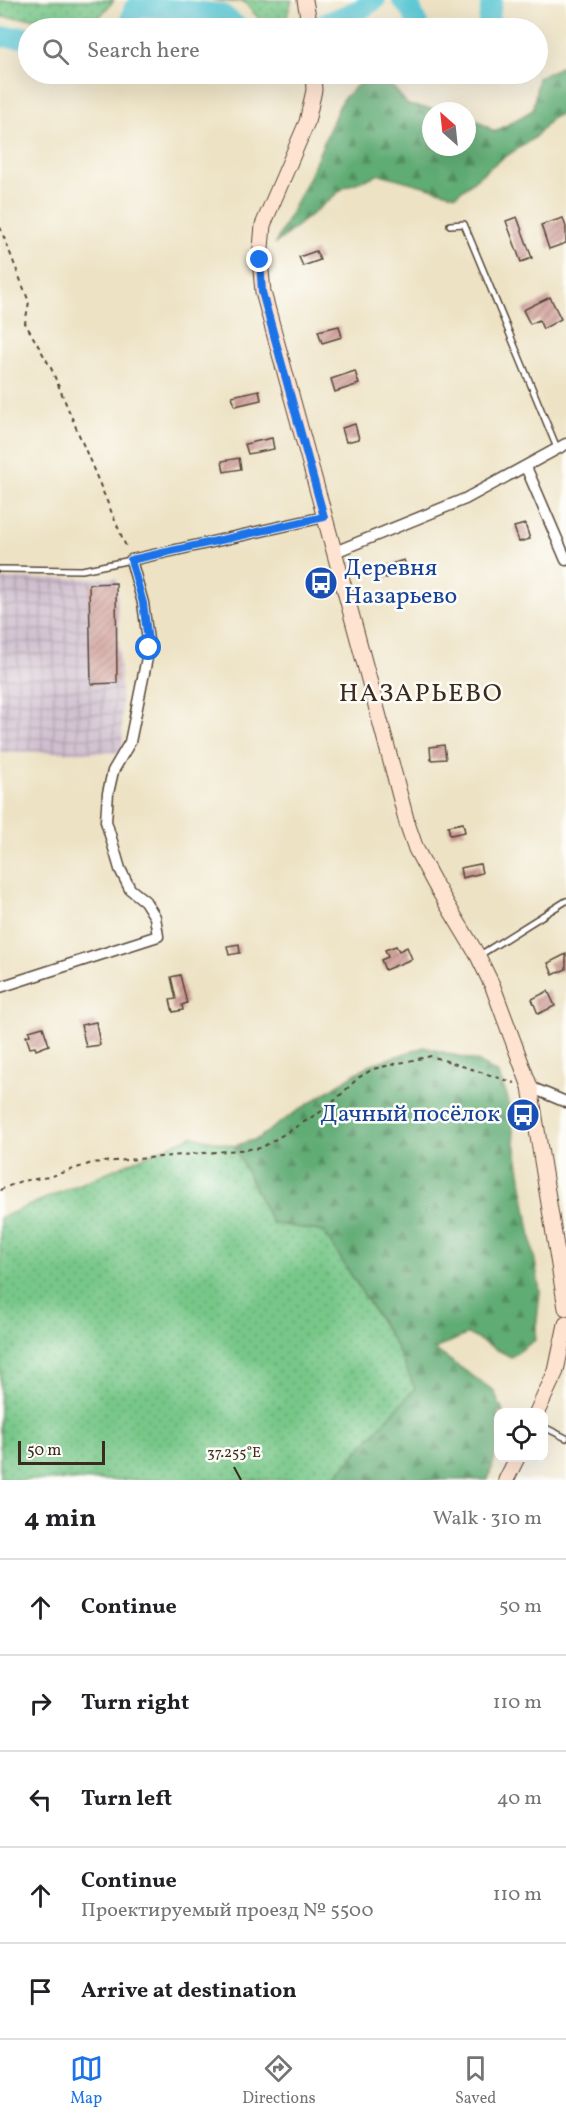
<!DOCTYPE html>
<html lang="en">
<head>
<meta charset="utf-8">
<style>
	:root { --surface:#fff; --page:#f2f2f2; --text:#202124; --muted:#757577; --line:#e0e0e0; --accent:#1a73e8 }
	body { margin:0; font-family:Vollkorn,serif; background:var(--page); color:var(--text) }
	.controls { position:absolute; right:18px; bottom:18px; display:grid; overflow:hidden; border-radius:12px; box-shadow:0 6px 24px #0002 }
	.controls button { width:54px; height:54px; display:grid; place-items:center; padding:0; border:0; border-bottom:2px solid var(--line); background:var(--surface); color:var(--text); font:30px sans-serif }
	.compass { position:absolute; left:422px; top:102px; width:54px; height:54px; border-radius:50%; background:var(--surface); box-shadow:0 6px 24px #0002; rotate:333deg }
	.scale { position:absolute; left:18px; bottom:15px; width:87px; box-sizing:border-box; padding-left:6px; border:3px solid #3b2a1e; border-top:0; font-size:16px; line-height:21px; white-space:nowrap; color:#3b2a1e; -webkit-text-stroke:4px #fdfcf7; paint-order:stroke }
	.stop { position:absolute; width:18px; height:18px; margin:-14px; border:4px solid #1a73e8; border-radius:50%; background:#fff }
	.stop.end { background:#1a73e8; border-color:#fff; box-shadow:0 2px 6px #0008 }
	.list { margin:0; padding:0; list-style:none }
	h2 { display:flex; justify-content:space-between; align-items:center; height:78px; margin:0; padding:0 24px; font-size:26px }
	h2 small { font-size:20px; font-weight:400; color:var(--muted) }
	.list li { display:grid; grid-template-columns:39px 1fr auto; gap:18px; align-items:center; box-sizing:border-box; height:96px; padding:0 24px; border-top:2px solid var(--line) }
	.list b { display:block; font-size:22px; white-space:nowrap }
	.list p { margin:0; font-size:20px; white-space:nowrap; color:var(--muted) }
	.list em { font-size:20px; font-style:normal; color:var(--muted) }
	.icon { flex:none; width:33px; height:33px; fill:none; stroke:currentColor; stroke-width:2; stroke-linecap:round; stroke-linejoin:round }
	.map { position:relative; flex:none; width:566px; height:1480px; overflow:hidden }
	.search { position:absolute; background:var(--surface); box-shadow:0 6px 24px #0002; left:18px; right:18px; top:18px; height:66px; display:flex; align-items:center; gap:15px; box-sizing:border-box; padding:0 21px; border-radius:33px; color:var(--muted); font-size:22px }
	.sheet { height:558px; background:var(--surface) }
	nav { display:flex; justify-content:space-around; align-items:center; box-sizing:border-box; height:84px; border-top:2px solid var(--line); background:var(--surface); font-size:16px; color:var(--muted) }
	nav a { display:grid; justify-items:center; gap:3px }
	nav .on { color:var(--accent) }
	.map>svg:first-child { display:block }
	.industrial { fill:url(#industrial-grid) }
	.green { fill:url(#green-dots); stroke:#597854; stroke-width:1.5 }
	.forest { fill:url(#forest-firs); stroke:#4e6b4a; stroke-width:1.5 }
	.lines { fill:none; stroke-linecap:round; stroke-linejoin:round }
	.river { stroke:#5ec9d6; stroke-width:21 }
	.building { fill:url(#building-hatch) }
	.lane-casing { stroke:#564637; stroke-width:8 }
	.street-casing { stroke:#564637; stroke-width:13 }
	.secondary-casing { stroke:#564637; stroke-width:17 }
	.path { stroke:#564637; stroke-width:2; stroke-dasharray:4.5 4.5; stroke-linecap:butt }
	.lane { stroke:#fff; stroke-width:5 }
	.street { stroke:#fff; stroke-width:10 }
	.secondary { stroke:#fee3d1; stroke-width:15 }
	.route { stroke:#1a73e8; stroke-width:8 }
	.ticks { fill:none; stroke:#3b2a1e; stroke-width:2 }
	.labels { text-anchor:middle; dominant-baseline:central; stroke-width:5; stroke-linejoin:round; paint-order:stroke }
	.transit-label { font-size:24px; fill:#164399; stroke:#fdfcf7; text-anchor:start }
	.neighbourhood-label { font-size:26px; letter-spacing:1.5px; fill:#3b2a1e; stroke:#fdfcf7 }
	.ticks-label { font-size:15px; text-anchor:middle; fill:#3b2a1e; stroke:#fdfcf7; stroke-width:5; stroke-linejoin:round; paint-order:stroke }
</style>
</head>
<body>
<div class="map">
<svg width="566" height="1480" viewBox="0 0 566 1480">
	<defs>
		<pattern id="industrial-grid" width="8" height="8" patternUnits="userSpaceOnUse" patternTransform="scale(1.5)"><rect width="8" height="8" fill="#cfbdce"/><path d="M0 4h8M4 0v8" fill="none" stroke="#a99aa7"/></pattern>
		<pattern id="green-dots" width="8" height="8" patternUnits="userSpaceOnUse" patternTransform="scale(1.5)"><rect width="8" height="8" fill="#77c789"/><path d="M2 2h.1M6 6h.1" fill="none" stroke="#63a26f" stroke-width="1.8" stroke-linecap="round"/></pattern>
		<pattern id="forest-firs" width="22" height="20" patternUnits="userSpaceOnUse" patternTransform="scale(1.5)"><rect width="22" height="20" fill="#61ac75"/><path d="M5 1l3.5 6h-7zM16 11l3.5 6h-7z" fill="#518c5f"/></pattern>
		<pattern id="building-hatch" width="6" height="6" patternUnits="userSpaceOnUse" patternTransform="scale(1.5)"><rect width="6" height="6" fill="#d09d98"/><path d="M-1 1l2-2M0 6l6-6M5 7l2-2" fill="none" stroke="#aa807b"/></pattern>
	</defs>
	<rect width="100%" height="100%" fill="#fdfcf7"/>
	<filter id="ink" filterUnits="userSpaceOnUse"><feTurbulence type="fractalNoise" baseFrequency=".0167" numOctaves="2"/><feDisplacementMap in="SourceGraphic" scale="12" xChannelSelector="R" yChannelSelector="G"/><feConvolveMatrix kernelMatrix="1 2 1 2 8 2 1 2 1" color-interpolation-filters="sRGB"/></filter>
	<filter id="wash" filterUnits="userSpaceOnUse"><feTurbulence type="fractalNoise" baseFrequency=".008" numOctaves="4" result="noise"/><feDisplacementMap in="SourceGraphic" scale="24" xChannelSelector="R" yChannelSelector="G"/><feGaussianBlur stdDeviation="1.35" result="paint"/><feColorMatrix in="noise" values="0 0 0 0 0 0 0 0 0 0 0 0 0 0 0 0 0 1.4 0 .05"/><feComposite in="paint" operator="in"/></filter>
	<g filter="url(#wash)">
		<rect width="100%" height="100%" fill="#ede2c4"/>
		<path class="industrial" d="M 117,578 L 123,753 L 0,752 L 0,579 Z"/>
		<path class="green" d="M 0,0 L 114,0 L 96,21 L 0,17 Z
			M 214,0 L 292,0 L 286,19 L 261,21 L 243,1 L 232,2 Z
			M 192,1136 L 234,1146 L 272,1223 L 324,1232 L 395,1344 L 416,1389 L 332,1480 L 0,1480 L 0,1218 Z"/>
		<path class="forest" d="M 566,64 L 566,112 L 552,118 L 534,138 L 497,162 L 456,195 L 380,174 L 345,187 L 275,244 L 309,177 L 342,100 L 365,78 L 393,87 L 408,105 L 445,111 L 431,111 L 431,147 L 467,147 L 467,114 L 495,132 L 533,110 L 538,78 Z
			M 424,1047 L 479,1062 L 498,1074 L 507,1095 L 540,1291 L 535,1340 L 511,1357 L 468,1334 L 434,1349 L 494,1391 L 503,1412 L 498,1412 L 498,1447 L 488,1480 L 332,1480 L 415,1388 L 395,1344 L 324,1232 L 272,1223 L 234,1146 L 257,1139 L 294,1113 L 369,1065 Z"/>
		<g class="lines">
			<path class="river" d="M 402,0 L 411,9 L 419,28
				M 492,0 L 488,24 L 496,28
				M 129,28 L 134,9 L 137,6 L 221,14 L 239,28
				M 315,28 L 361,9 L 375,0
				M 0,37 L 28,37"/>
		</g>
		<g id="blocks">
			<path class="building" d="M 517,217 L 532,258 L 521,262 L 506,221 Z
				M 563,218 L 566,227 L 566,243 L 549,249 L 541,225 Z
				M 316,251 L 320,260 L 303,266 L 299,257 Z
				M 550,297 L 561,319 L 543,329 L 539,320 L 530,324 L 523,310 Z
				M 339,326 L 342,337 L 322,343 L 318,331 Z
				M 355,371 L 359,384 L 335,392 L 331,379 Z
				M 259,390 L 261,400 L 235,406 L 232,396 Z
				M 355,424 L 359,439 L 346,442 L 342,428 Z
				M 272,438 L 274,449 L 248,454 L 245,444 Z
				M 239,458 L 241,469 L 224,472 L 222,461 Z
				M 525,524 L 530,539 L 519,542 L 514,527 Z
				M 404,560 L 408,571 L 386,578 L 382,567 Z
				M 116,583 L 117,683 L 91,684 L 89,584 Z
				M 444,745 L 446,759 L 431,760 L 430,747 Z
				M 463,823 L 465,832 L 450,835 L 448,826 Z
				M 480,864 L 482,873 L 462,878 L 460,868 Z
				M 239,944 L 240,953 L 229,955 L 227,946 Z
				M 396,946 L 399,951 L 407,947 L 412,959 L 385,970 L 381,960 L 388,957 L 385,950 Z
				M 566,954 L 566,969 L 553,975 L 548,963 Z
				M 180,975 L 187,1003 L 182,1005 L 183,1010 L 173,1012 L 170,1000 L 176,999 L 171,977 Z
				M 548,991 L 555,1006 L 538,1014 L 532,999 Z
				M 96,1022 L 100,1045 L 86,1047 L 81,1025 Z
				M 43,1027 L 49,1045 L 36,1050 L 35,1047 L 30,1048 L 26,1036 L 30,1035 L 29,1031 Z"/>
		</g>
	</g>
	<g filter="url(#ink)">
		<use href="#blocks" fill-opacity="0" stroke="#564637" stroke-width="1.5"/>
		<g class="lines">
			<defs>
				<path id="lane" d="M 450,225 L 464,224 L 557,448
					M 0,569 L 82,570 L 131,560
					M 480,955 L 566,901
					M 544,1427 L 566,1438"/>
				<path id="street" d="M 526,467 L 566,560
					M 335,552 L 465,499 L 566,444
					M 0,987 L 158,936 L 155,917 L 145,901 L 130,889 L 120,869 L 106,821 L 108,793 L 113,771 L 130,742 L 149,648 L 143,603 L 131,560 L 324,517
					M 530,1087 L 566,1102"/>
				<path id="secondary" d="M 305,0 L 310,28
					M 313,74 L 314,90 L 307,122 L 263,225 L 260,260 L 263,292 C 311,469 361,645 407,823 L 416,849 L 436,886 L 478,956 L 493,987 L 530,1087 L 566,1308
					M 537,1412 L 556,1371 L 566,1324
					M 506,1480 L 517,1458"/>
			</defs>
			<use href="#lane" class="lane-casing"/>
			<use href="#street" class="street-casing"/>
			<use href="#secondary" class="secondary-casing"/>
			<path class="path" d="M 0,227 L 29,302 L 25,323 L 51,368 L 127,549
				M 0,1190 L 21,1181 L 49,1177 L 92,1163 L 261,1148 L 327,1108 L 358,1078 L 373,1069 L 431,1056 L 515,1083"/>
			<use href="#lane" class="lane"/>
			<use href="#street" class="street"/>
			<use href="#secondary" class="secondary"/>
		</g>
	</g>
	<g class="lines" filter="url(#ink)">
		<path class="route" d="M 149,648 L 143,603 L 131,560 L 324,517 L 262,292 L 260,260"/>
	</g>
	<path class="ticks" d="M 234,1467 L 241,1480"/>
	<defs>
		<symbol id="bus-disc" viewBox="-11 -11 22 22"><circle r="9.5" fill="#1a4fb4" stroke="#fdfcf7"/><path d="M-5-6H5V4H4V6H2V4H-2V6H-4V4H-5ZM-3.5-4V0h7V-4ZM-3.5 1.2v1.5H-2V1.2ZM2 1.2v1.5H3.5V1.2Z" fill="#fff"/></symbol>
	</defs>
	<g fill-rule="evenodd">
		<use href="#bus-disc" x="302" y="564" width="38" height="38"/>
		<use href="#bus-disc" x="504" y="1096" width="38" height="38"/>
	</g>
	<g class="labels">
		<g class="transit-label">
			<text x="344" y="569">Деревня<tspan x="344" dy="28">Назарьево</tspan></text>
			<text x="500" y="1115" text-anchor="end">Дачный посёлок</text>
		</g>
		<g class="neighbourhood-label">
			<text x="421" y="694">НАЗАРЬЕВО</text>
		</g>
	</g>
	<g class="ticks-label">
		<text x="234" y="1457">37.255°E</text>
	</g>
</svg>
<div class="controls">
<button><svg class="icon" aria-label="locate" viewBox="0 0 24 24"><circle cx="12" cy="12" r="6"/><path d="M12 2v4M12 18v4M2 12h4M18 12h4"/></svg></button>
</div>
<svg class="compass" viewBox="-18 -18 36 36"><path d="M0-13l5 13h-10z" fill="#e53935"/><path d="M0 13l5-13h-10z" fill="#757577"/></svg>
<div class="scale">50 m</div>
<div class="stop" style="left:149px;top:648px"></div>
<div class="stop end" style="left:260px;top:260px"></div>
<div class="search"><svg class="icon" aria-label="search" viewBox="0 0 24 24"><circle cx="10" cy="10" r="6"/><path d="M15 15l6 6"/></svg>Search here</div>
</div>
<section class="sheet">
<h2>4 min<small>Walk · 310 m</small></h2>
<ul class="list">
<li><svg class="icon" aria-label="ahead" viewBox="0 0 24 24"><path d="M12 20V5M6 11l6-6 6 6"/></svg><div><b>Continue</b></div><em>50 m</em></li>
<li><svg class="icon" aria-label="right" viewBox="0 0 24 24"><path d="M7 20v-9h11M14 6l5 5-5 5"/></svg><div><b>Turn right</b></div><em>110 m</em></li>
<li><svg class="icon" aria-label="left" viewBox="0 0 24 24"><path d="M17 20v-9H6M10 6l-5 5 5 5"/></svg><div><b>Turn left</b></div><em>40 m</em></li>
<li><svg class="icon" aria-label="ahead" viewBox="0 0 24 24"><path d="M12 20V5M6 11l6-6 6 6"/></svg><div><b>Continue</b><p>Проектируемый проезд № 5500</p></div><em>110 m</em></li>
<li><svg class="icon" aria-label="arrive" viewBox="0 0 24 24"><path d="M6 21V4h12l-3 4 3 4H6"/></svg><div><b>Arrive at destination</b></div></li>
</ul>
</section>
<nav>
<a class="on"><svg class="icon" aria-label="map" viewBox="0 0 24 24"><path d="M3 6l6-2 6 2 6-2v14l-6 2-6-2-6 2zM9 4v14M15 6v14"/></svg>Map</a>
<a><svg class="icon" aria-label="directions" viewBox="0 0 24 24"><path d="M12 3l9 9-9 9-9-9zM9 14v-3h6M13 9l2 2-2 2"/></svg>Directions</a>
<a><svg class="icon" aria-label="saved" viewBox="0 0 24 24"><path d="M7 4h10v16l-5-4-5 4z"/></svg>Saved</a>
</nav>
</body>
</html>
